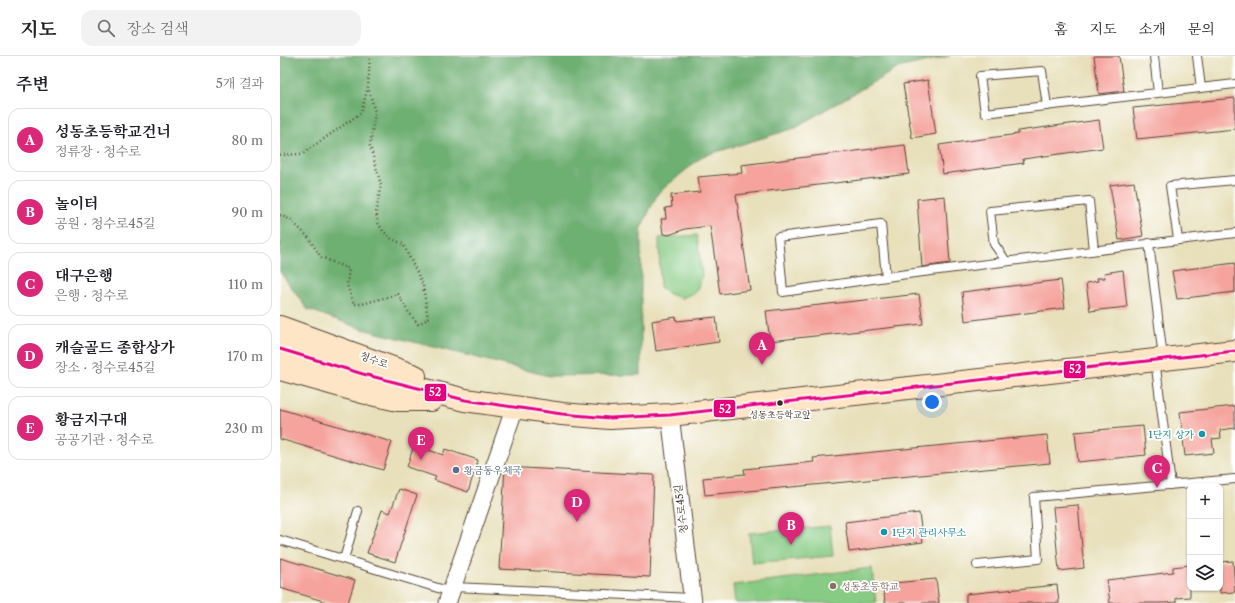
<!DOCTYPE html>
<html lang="ko">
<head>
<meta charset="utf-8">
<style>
	:root { --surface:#fff; --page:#f2f2f2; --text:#202124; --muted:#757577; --line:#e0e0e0; --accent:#db2777 }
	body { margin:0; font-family:"Libre Caslon Text","Noto Serif KR",serif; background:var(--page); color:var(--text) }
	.controls { position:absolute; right:12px; bottom:12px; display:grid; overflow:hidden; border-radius:8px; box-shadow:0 1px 3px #0004 }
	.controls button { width:36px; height:36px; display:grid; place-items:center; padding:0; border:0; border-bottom:1px solid var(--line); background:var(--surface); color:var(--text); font:20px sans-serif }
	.you { position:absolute; left:652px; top:346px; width:14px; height:14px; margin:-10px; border:3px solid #fff; border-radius:50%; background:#1a73e8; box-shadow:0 0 0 6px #1a73e833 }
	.badge { display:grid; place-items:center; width:26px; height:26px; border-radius:50%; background:var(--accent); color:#fff; font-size:13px; font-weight:700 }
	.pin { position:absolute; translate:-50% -33px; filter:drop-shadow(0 1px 2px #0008) }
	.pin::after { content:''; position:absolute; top:21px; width:14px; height:12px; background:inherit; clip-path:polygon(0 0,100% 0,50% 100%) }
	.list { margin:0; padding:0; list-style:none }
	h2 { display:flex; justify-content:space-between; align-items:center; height:52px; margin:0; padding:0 16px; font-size:17px }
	h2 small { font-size:13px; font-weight:400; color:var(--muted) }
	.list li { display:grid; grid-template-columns:26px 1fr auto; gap:12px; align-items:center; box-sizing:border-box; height:64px; margin:0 8px 8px; padding:0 8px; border:1px solid var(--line); border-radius:12px }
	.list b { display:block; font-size:15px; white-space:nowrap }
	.list p { margin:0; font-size:13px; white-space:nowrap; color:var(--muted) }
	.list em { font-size:13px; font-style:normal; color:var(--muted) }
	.icon { flex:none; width:22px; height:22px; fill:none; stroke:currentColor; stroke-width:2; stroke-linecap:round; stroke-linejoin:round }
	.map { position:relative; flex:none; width:955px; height:547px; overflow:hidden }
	header { display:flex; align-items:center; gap:24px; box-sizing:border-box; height:56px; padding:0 20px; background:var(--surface); border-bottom:1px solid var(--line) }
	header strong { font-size:19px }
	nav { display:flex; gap:22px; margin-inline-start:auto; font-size:14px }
	.search { width:280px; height:36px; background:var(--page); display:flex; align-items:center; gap:10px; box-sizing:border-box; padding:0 14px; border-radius:12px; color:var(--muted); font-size:15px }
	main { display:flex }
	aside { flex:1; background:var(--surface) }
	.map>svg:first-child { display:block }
	.green { fill:#88cb84; stroke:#627a51 }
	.forest { fill:#6eaf72; stroke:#546c48 }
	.building { fill:#f5a39c }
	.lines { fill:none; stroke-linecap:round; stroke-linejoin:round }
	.lane-casing { stroke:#554536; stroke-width:10 }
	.street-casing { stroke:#554536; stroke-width:19 }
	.secondary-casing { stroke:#554536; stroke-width:24 }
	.path { stroke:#554536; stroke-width:2.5; stroke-dasharray:1 3; stroke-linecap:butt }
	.lane { stroke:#fff; stroke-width:8 }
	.street { stroke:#fff; stroke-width:17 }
	.secondary { stroke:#fde5c5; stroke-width:22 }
	.bus-1-casing { stroke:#fff; stroke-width:6 }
	.bus-1 { stroke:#e5007d; stroke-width:3 }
	.bus-dot { fill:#3b2a1e; stroke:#fff; stroke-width:1.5 }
	.culture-dot { fill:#0f9aa8; stroke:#fff; stroke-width:1.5 }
	.service-dot { fill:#5c6f8a; stroke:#fff; stroke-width:1.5 }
	.education-dot { fill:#8d6e63; stroke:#fff; stroke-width:1.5 }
	.labels { text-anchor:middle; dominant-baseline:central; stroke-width:3.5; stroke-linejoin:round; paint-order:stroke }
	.bus-label { font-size:9px; fill:#3b2a1e; stroke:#fff }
	.street-label { font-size:10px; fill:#3b2a1e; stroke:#fff }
	.culture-label { font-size:10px; fill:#0d838f; stroke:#fff; text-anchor:end }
	.service-label { font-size:10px; fill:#4e5e75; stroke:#fff; text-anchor:start }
	.education-label { font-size:10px; fill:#785e54; stroke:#fff; text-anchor:start }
	.line-badge { stroke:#fff; stroke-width:1.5 }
	.badge-label { font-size:11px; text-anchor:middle; font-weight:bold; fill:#fff }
</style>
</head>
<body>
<header>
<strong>지도</strong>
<div class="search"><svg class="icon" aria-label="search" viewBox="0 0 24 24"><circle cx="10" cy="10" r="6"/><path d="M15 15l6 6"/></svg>장소 검색</div>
<nav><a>홈</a><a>지도</a><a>소개</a><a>문의</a></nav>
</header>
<main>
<aside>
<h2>주변<small>5개 결과</small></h2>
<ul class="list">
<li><span class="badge">A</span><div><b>성동초등학교건너</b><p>정류장 · 청수로</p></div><em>80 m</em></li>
<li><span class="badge">B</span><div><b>놀이터</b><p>공원 · 청수로45길</p></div><em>90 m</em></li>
<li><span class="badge">C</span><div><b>대구은행</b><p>은행 · 청수로</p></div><em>110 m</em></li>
<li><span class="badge">D</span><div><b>캐슬골드 종합상가</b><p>장소 · 청수로45길</p></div><em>170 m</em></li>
<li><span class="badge">E</span><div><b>황금지구대</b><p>공공기관 · 청수로</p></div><em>230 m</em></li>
</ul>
</aside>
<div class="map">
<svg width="955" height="547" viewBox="0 0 955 547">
	<rect width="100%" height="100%" fill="#fff"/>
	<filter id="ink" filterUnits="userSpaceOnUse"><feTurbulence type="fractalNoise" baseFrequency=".025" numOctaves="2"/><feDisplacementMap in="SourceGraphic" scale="8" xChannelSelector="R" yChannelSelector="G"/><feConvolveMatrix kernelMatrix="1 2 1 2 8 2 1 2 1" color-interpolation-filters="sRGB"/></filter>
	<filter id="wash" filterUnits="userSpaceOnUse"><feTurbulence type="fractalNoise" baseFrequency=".012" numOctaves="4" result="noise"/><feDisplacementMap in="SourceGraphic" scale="16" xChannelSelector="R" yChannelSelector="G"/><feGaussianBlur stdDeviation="0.9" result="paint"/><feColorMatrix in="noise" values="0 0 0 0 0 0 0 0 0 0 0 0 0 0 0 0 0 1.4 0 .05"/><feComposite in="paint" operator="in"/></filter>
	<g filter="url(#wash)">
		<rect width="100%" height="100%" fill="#e8e0bb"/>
		<path class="green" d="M 417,179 L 422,220 L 416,236 L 402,242 L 389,238 L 380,231 L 379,182 Z
			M 550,470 L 553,500 L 472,507 L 469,477 Z
			M 592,512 L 596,547 L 455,547 L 453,529 Z"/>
		<path class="forest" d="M 0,0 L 670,0 L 618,12 L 512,73 L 423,100 L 378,137 L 361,172 L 361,319 L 269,320 L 82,273 L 27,253 L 0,216 Z"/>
		<g id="blocks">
			<path class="building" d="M 814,0 L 839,0 L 844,35 L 819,38 Z
				M 648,24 L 656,78 L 632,82 L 623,28 Z
				M 955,42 L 955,73 L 857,83 L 853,52 Z
				M 819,64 L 823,92 L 743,103 L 744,107 L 663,118 L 659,89 L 738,78 L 738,75 Z
				M 625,89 L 629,118 L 456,139 L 470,234 L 440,238 L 430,170 L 405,173 L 389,179 L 383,178 L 381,163 L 386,163 L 385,152 L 392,151 L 391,139 L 420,136 L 418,121 L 462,117 L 461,109 Z
				M 854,126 L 863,180 L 839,184 L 830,129 Z
				M 665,140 L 670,207 L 642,211 L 637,143 Z
				M 955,207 L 955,236 L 897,243 L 892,215 Z
				M 843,214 L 847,251 L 810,255 L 806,227 L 818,225 L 817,222 L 825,222 L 824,217 Z
				M 781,224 L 785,252 L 685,265 L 682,236 Z
				M 639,238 L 643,268 L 490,285 L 486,255 Z
				M 396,261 L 397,265 L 436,261 L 439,286 L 376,295 L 372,265 Z
				M 955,350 L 955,372 L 940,374 L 941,382 L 932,383 L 934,397 L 905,400 L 900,356 Z
				M 0,353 L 112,386 L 103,414 L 0,383 Z
				M 863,370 L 866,399 L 798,406 L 795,376 Z
				M 767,379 L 770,407 L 425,439 L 423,422 L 465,418 L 464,413 L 534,406 L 533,402 Z
				M 134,389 L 163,399 L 165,393 L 198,404 L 188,436 L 154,424 L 156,421 L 127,411 Z
				M 225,411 L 374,419 L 370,521 L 219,513 Z
				M 119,433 L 137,439 L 115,506 L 87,497 L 102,454 L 110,457 Z
				M 798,449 L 804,512 L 779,515 L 773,451 Z
				M 639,457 L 643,486 L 569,496 L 565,466 Z
				M 0,502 L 75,524 L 68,547 L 50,547 L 0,532 Z
				M 953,505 L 955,536 L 940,537 L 940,506 Z
				M 910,509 L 910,541 L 896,542 L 896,546 L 885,547 L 830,547 L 827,524 L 893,516 L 893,511 Z
				M 656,523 L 659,547 L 605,547 L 603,528 Z
				M 777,529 L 779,547 L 686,547 L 686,538 Z"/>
		</g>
	</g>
	<g filter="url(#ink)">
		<use href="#blocks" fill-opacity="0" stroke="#554536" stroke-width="1"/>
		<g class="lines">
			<defs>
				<path id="lane" d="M 874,0 L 878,37
					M 917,0 L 921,32
					M 767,50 L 762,15 L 700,20 L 705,57 L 955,28
					M 898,183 L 890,130 L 955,124
					M 869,187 L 883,302
					M 726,205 L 714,188 L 710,155 L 809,145 L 814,194
					M 606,221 L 601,168 L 498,181 L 503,236 L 627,218 L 955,177
					M 875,304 L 891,429
					M 0,484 L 171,536
					M 64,503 L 78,455
					M 697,509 L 758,503 L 754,441 L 955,423
					M 173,531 L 412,542"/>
				<path id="street" d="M 390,359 L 413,547
					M 167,547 L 235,351"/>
				<path id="secondary" d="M 0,271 L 135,320
					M 0,293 L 83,318 L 185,344 L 282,358 L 330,362 L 390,359 L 955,295
					M 0,313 L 82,336 L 118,344 L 151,344"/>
			</defs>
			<use href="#lane" class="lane-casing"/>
			<use href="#street" class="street-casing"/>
			<use href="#secondary" class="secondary-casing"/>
			<path class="path" d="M 0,99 L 22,98 L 81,57 L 88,31 L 90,0
				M 0,159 L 11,164 L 28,181 L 41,201 L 69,213 L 67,229 L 74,248 L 82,248 L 118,238 L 127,254 L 138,268 L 148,263 L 143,229 L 123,188 L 112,183 L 103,175 L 98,167 L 96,157 L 101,129 L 90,90 L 95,56 L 88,31"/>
			<use href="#lane" class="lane"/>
			<use href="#street" class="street"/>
			<use href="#secondary" class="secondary"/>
			<defs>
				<path id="bus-1" d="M 0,293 L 83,318 L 185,344 L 282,358 L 330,362 L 390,359 L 955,295"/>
			</defs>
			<use href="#bus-1" class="bus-1-casing"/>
			<use href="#bus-1" class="bus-1"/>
		</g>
	</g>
	<circle class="bus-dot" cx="500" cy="347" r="3.5"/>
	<g class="culture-dot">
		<circle cx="922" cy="378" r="4"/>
		<circle cx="604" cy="476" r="4"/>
	</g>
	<circle class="service-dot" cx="176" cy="414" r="4"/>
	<circle class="education-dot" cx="553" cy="530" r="4"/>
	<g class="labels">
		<g class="bus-label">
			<text x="500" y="358">성동초등학교앞</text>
		</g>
		<g class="street-label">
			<text transform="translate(94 304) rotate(19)">청수로</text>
			<text transform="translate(401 453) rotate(-97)">청수로45길</text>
		</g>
		<g class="culture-label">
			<text x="914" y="378">1단지 상가</text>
			<text x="612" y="476" text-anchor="start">1단지 관리사무소</text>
		</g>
		<g class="service-label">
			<text x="184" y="414">황금동우체국</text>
		</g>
		<g class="education-label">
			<text x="561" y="530">성동초등학교</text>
		</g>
	</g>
	<g class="line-badge">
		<rect x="783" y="304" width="23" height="19" rx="4" fill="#e5007d"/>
		<rect x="144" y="327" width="23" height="19" rx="4" fill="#e5007d"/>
		<rect x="433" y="343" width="23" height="19" rx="4" fill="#e5007d"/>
	</g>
	<g class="badge-label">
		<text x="795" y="317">52</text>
		<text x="155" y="340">52</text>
		<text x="445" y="357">52</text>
	</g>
</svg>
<div class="controls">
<button>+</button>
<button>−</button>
<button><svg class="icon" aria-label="layers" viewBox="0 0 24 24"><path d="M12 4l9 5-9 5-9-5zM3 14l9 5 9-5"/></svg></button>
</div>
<div class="you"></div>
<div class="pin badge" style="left:482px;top:309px">A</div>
<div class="pin badge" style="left:511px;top:489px">B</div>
<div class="pin badge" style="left:877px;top:432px">C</div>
<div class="pin badge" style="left:297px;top:466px">D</div>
<div class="pin badge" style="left:141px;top:404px">E</div>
</div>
</main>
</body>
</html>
